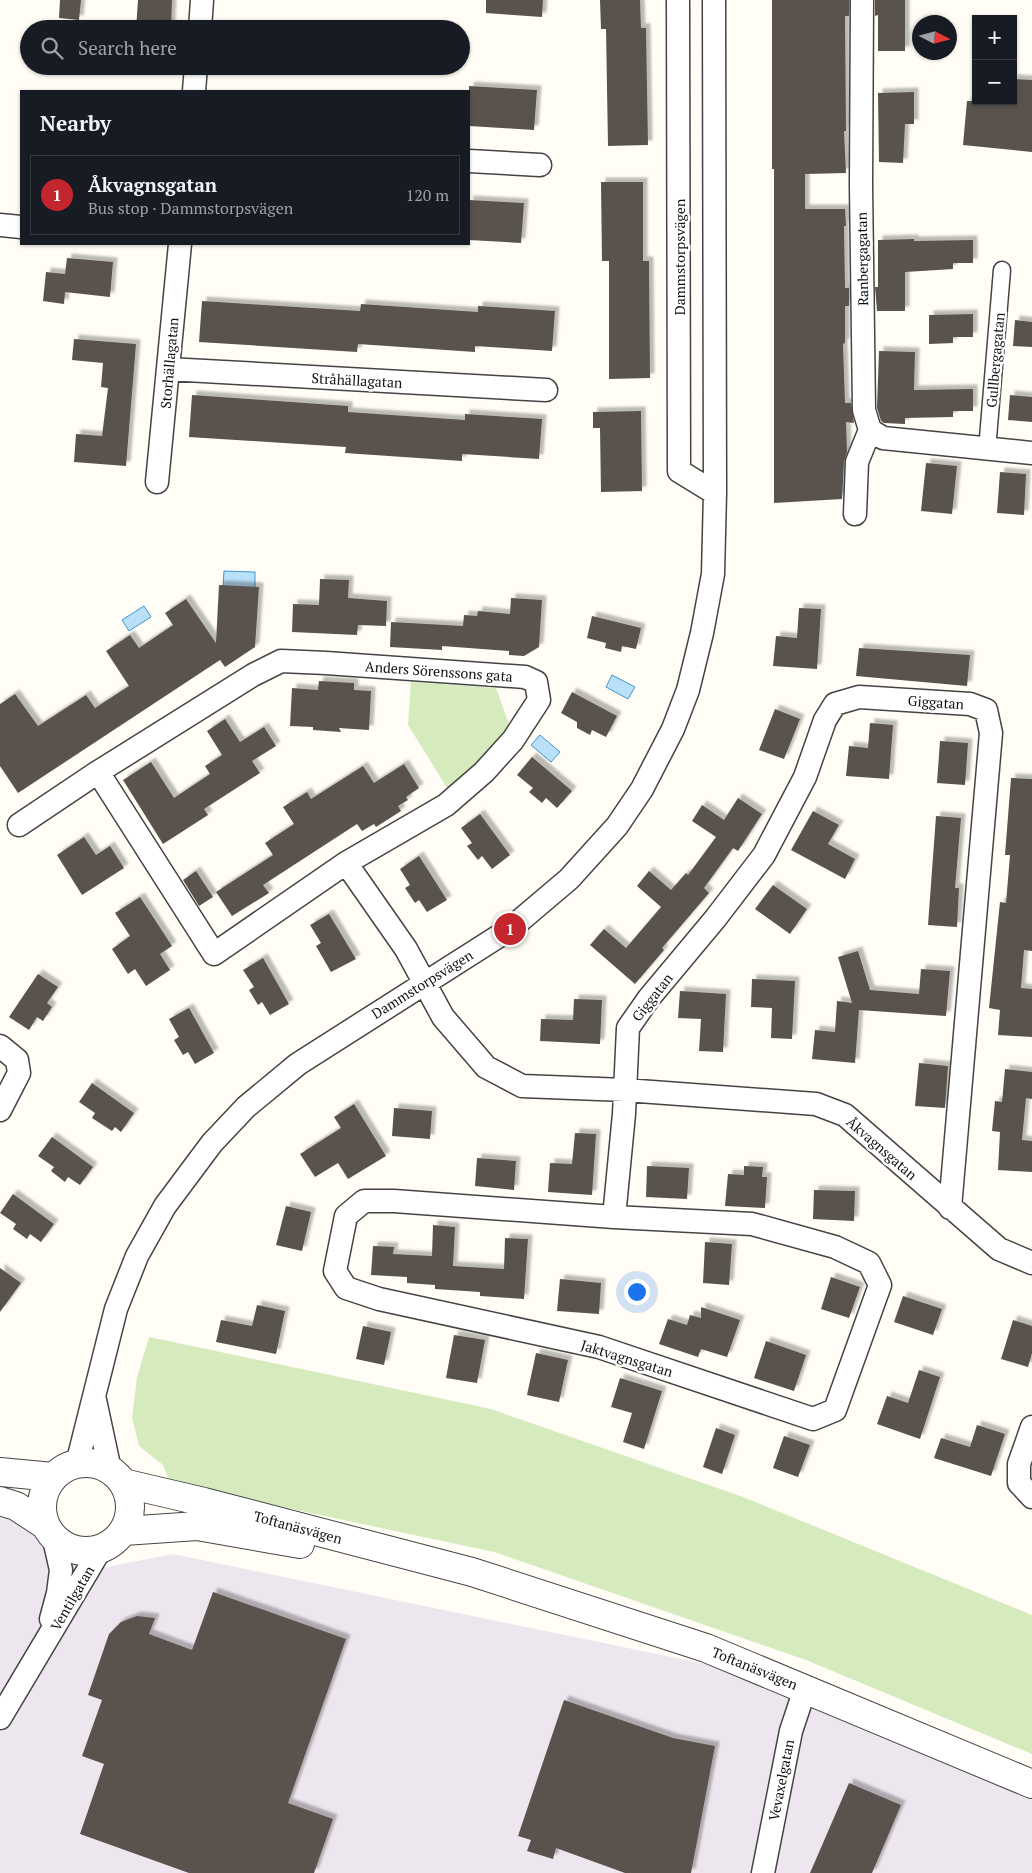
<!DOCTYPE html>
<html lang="en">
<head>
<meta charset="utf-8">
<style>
	:root { --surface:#171b24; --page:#20242c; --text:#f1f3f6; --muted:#9ea1a6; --line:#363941; --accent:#c4262e }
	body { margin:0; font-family:"PT Serif",serif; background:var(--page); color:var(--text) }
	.controls { position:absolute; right:15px; top:15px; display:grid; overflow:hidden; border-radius:0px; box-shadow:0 1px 4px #0004 }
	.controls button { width:45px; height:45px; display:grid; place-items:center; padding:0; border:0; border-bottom:1px solid var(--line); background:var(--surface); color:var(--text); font:25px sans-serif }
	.compass { position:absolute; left:912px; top:15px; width:45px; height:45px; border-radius:50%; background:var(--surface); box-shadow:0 1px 4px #0004; rotate:96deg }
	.you { position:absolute; left:636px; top:1291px; width:18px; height:18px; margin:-12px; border:4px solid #fff; border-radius:50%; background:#1a73e8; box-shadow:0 0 0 8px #1a73e833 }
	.badge { display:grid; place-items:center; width:32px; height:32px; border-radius:50%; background:var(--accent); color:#fff; font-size:16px; font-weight:700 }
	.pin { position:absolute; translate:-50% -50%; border:2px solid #fff; box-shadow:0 1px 5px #0006 }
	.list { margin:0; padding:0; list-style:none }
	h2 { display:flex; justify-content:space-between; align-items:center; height:65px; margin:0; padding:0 20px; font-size:21px }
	h2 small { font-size:16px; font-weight:400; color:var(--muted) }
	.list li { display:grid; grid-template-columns:32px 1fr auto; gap:15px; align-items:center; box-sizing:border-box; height:80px; margin:0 10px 10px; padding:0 10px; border:1px solid var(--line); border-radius:0px }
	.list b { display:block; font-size:19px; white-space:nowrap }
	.list p { margin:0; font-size:16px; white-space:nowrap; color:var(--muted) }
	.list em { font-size:16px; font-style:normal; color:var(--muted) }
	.icon { flex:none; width:28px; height:28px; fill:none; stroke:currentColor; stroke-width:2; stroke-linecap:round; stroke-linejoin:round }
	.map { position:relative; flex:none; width:1032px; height:1873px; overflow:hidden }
	.search { position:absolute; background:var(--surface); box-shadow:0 1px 4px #0004; left:20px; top:20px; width:450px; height:55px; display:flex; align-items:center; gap:12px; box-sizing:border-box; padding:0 18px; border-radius:28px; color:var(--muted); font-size:19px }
	.panel { position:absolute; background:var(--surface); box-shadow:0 1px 4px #0004; left:20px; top:90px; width:450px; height:155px; border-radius:0px }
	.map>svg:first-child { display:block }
	.industrial { fill:#eee6ef }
	.green { fill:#d5ebbd }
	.water { fill:#b9e0f7; stroke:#3f96cf }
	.building { fill:#5a524d; filter:url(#shadow) }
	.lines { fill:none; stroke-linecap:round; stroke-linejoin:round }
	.pedestrian-casing { stroke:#444; stroke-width:19 }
	.minor-casing { stroke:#444; stroke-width:25 }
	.tertiary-casing { stroke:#444; stroke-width:30 }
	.pedestrian { stroke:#fff; stroke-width:16 }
	.minor { stroke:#fff; stroke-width:22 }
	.tertiary { stroke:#fff; stroke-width:28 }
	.labels { text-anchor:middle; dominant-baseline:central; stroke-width:5; stroke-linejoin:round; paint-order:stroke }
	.street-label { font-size:14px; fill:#111; stroke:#fff }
</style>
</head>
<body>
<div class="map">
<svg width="1032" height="1873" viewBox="0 0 1032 1873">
	<defs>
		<filter id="shadow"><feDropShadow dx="4.5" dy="-4.5" stdDeviation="1" flood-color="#0004"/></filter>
	</defs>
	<rect width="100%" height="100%" fill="#fffdf5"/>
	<path class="industrial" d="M 0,1495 L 10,1496 L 81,1572 L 173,1554 L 744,1672 L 1032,1795 L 1032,1873 L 0,1873 Z"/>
	<path class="green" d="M 411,682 L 496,688 L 509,724 L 492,748 L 449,791 L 408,725 Z
		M 149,1337 L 491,1409 L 743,1497 L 1032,1615 L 1032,1754 L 806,1660 L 494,1552 L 184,1486 L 169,1479 L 163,1465 L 139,1446 L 132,1418 L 137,1377 Z"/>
	<path class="water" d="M 224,571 L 255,572 L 255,588 L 223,586 Z
		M 144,606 L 151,617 L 129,631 L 122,620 Z
		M 612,675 L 635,687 L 628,699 L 606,687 Z
		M 540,735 L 560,752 L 551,762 L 531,745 Z"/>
	<path class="building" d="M 60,0 L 81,0 L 79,20 L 59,18 Z
		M 138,0 L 172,0 L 171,29 L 136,29 Z
		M 486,0 L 543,0 L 542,17 L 486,13 Z
		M 600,0 L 640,0 L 641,28 L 646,28 L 648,145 L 608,146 L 606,29 L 601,29 Z
		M 772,0 L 849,0 L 849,16 L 845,16 L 846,131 L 844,131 L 846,173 L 805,174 L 805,209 L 845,209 L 846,226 L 844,226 L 845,288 L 849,288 L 849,306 L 845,306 L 845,343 L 843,344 L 845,403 L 851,403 L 854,423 L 846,422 L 847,452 L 844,462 L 842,499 L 774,503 L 774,169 L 772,169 Z
		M 875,0 L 878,0 L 878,7 L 878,0 L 905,0 L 905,51 L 878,51 L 878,15 L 875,16 Z
		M 1013,79 L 1032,80 L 1032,152 L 963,145 L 967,101 L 1013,101 Z
		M 469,86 L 537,90 L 534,130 L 469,126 Z
		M 914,92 L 914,124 L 905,124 L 903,163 L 879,162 L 878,93 Z
		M 601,182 L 643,182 L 643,261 L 649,261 L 650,378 L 609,379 L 609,261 L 602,261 Z
		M 469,200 L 524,203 L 521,243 L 469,240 Z
		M 914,239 L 914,241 L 973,240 L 973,263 L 953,263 L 953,269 L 905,272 L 905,311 L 877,311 L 875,287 L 878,287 L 878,240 Z
		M 67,258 L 113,262 L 110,297 L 65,292 L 64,304 L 43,301 L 46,272 L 65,274 Z
		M 202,301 L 360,311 L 361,304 L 478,312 L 478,306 L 555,311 L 552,351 L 475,346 L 475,352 L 358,344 L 357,352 L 199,342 Z
		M 973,314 L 973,337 L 953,337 L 953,343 L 929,344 L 929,315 Z
		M 1015,320 L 1032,322 L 1032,347 L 1013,346 Z
		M 74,339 L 136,344 L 126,466 L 74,462 L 76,434 L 102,436 L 108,388 L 101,387 L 103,363 L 72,360 Z
		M 879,351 L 915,352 L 914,390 L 973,389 L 973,411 L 953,411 L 953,417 L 905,418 L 905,424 L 884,423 L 881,421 L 877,408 Z
		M 192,395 L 348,406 L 348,412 L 465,420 L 465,414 L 542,419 L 539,459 L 462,454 L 462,461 L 345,453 L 346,447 L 189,437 Z
		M 1010,395 L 1032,397 L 1032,422 L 1008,420 Z
		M 641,411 L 642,491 L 601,492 L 600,428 L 593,428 L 593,412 Z
		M 926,463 L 957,466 L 952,514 L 921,511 Z
		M 1000,472 L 1026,474 L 1024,515 L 997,513 Z
		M 320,579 L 349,580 L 348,598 L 387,601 L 386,626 L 358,625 L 357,635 L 292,632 L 293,604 L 319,605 Z
		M 219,585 L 259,587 L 255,647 L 225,667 L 220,660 L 18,793 L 0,766 L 0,704 L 15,694 L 38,726 L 86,695 L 95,708 L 129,686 L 106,651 L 130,635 L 139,648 L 173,625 L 165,613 L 186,599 L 216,643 Z
		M 511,598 L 542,600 L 539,647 L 524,656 L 509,655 L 509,651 L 442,646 L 442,650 L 390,647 L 391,622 L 463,626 L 464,615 L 477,616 L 478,611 L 510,614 Z
		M 799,608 L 821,609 L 817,669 L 773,666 L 776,636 L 797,638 Z
		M 592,616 L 641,628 L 636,649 L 622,646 L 621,652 L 605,648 L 606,643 L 587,638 Z
		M 859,648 L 970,655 L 967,686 L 856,676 Z
		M 319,681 L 354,683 L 354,690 L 371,691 L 369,730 L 339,728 L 341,732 L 313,730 L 313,727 L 290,726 L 292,688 L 318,690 Z
		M 572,692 L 617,716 L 606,737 L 592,730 L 590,735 L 577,728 L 577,722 L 561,713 Z
		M 775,709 L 800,719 L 784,759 L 759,750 Z
		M 225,719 L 240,742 L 264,727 L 276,746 L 252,761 L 260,773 L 204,809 L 208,815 L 163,844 L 123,780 L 151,762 L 174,798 L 210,774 L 205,766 L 222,755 L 207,731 Z
		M 870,723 L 893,725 L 889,779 L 846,776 L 849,746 L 868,748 Z
		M 940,741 L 968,743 L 965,785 L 937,783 Z
		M 532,757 L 572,791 L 557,808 L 546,798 L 542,803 L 529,792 L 533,788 L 517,775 Z
		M 404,764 L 419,788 L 406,797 L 408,800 L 398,806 L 401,811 L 376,827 L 374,824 L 362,831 L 357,824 L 263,885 L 269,893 L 232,916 L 216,892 L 273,855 L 265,843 L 294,824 L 283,807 L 307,792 L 311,799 L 363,766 L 374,783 Z
		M 1011,778 L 1032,779 L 1032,951 L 1024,950 L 1021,988 L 1032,989 L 1032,1037 L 998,1035 L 1000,1010 L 989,1008 L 1000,902 L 1006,903 L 1010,855 L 1005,855 Z
		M 738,798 L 762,814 L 738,851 L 733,848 L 704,888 L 709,893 L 662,948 L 664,950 L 635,984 L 590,945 L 604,929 L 626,948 L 661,907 L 637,886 L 649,871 L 671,890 L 686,873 L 688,875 L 716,837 L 692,821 L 702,805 L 724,820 Z
		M 813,811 L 839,825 L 828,844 L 855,859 L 845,879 L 791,850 Z
		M 480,814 L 510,855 L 492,869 L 482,856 L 478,860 L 467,846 L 472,843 L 461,828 Z
		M 936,816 L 961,818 L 955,888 L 959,888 L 957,927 L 928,925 Z
		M 84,837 L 96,855 L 110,846 L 124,868 L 82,895 L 57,855 Z
		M 419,856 L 447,900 L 427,912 L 419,900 L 415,903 L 405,888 L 410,885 L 400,869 Z
		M 196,871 L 213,897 L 199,906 L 183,880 Z
		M 773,885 L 807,909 L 790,934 L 755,909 Z
		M 140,897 L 172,946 L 160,954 L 170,970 L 146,986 L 135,969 L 128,974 L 112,949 L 130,936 L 115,913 Z
		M 329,914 L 356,959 L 331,972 L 316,946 L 321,943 L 310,925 Z
		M 858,951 L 870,990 L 919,994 L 921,969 L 950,971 L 946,1016 L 859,1010 L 855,1063 L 812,1059 L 815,1030 L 835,1032 L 837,1001 L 852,1003 L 838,957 Z
		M 263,958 L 289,1004 L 270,1015 L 262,1002 L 258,1005 L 249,990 L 254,987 L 243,970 Z
		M 38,974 L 58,987 L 47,1003 L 52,1007 L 43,1021 L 37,1017 L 29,1030 L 9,1017 Z
		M 752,979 L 795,981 L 792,1039 L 771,1038 L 772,1008 L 751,1007 Z
		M 680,991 L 726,994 L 723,1052 L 699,1051 L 701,1019 L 678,1018 Z
		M 574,999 L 602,1000 L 600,1044 L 540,1041 L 541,1019 L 573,1020 Z
		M 189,1008 L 214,1053 L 195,1064 L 188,1052 L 183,1055 L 174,1040 L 179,1037 L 169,1019 Z
		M 919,1063 L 948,1066 L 945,1108 L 915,1106 Z
		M 1005,1069 L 1032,1072 L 1032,1099 L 1026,1098 L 1022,1140 L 1032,1141 L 1032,1172 L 998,1170 L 1000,1132 L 992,1131 L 995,1101 L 1002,1102 Z
		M 92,1083 L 134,1113 L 121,1132 L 115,1127 L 112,1131 L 92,1118 L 95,1113 L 79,1102 Z
		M 354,1104 L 386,1156 L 348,1179 L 338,1163 L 315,1177 L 300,1154 L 341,1128 L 334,1117 Z
		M 394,1108 L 432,1111 L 430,1139 L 392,1136 Z
		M 575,1133 L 596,1134 L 592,1195 L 548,1192 L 550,1163 L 572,1164 Z
		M 52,1137 L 93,1167 L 80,1185 L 68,1177 L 65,1182 L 51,1171 L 54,1167 L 38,1156 Z
		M 477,1158 L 516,1161 L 514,1190 L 475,1186 Z
		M 647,1166 L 689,1168 L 687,1199 L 646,1197 Z
		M 744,1166 L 763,1167 L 762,1177 L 767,1177 L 765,1208 L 725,1206 L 728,1174 L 744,1175 Z
		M 814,1190 L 855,1191 L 854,1221 L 813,1219 Z
		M 13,1194 L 54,1224 L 41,1242 L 30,1234 L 27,1239 L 13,1229 L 16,1224 L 0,1213 Z
		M 286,1206 L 311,1212 L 302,1251 L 276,1245 Z
		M 433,1225 L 455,1227 L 453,1266 L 504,1269 L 505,1238 L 528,1239 L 524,1299 L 480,1296 L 480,1292 L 435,1289 L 435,1285 L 407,1283 L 407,1277 L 371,1275 L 373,1246 L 394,1247 L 393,1254 L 432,1256 Z
		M 705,1242 L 732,1244 L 729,1285 L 703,1283 Z
		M 0,1268 L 21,1283 L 0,1312 Z
		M 831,1277 L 860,1287 L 849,1318 L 821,1309 Z
		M 560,1279 L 601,1283 L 599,1314 L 557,1311 Z
		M 903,1296 L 942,1309 L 933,1335 L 894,1322 Z
		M 257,1305 L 285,1311 L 276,1354 L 216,1342 L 221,1320 L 252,1326 Z
		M 701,1307 L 740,1320 L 727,1357 L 701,1349 L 698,1357 L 659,1344 L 668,1319 L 687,1325 L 690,1315 L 701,1318 Z
		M 1013,1320 L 1032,1326 L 1032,1353 L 1028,1367 L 1001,1359 Z
		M 363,1326 L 391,1332 L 384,1365 L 356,1359 Z
		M 454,1335 L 485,1340 L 477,1383 L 446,1378 Z
		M 766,1341 L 806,1355 L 794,1391 L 754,1378 Z
		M 536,1353 L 568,1360 L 559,1402 L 527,1395 Z
		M 919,1370 L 940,1377 L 920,1439 L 877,1424 L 887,1396 L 908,1403 Z
		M 620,1378 L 662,1391 L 644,1449 L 623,1442 L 632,1413 L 611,1407 Z
		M 977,1425 L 1005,1434 L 991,1476 L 934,1458 L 941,1438 L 970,1447 Z
		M 716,1428 L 735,1435 L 722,1474 L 703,1467 Z
		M 784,1436 L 810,1445 L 798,1477 L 773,1468 Z
		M 213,1592 L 346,1639 L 288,1803 L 333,1819 L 314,1873 L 189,1873 L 80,1834 L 104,1764 L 82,1756 L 102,1700 L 88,1695 L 109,1634 L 121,1622 L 137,1616 L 155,1618 L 149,1634 L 192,1650 Z
		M 564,1700 L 673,1738 L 715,1746 L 691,1873 L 625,1873 L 556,1848 L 553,1859 L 527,1851 L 531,1840 L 518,1836 Z
		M 849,1783 L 901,1805 L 872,1873 L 810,1873 Z"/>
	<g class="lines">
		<defs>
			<path id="pedestrian" d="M 987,450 L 1002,270"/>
			<path id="minor" d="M 678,0 L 679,471 L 715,493
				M 200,29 L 202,0
				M 194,91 L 196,66
				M 469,161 L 540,165
				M 0,225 L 21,227
				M 168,369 L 546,390
				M 870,430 L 883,438 L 1032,453
				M 157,482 L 180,244
				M 855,514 L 857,462 L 870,430 L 864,410 L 861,185 L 862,0
				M 19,825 L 98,772 L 253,675 L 281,661 L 326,663 L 525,677 L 536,682 L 539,700 L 513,740 L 484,772 L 446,805 L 346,863 L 214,954 L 98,772
				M 346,863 L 406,949 L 443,1017 L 486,1067 L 522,1086 L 625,1090 L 816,1104 L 845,1115 L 999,1249 L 1032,1263
				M 0,1046 L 17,1060 L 19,1073 L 0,1110
				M 614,1217 L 752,1224 L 835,1247 L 869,1263 L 880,1285 L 835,1410 L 813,1419 L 599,1347 L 379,1299 L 346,1288 L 335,1271 L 346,1216 L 364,1201 L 394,1201 L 614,1217 L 624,1114 L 628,1028 L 649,998 L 715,919 L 764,855 L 805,777 L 825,720 L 835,704 L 859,697 L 970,704 L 986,710 L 991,733 L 950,1208
				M 95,1400 L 110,1470
				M 1032,1427 L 1019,1464 L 1019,1483 L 1032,1497
				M 77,1464 L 116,1309 L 137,1256 L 165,1206 L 212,1143 L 246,1107 L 298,1064 L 510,929 L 569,879 L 617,826 L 642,789 L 673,729 L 688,690 L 702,633 L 713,574 L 715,493 L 714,0
				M 51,1619 L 58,1593 L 61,1570 L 54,1539
				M 0,1718 L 100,1550
				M 763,1873 L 791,1731 L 805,1689"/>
			<path id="tertiary" d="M42 1507a44 44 0 1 1 88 0a44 44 0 1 1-88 0Z
				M 0,1472 L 53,1477
				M 123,1483 L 204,1502 L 472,1572 L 706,1648 L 1032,1784
				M 0,1501 L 16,1506 L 45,1525
				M 124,1531 L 197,1526 L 300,1544"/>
		</defs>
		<use href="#pedestrian" class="pedestrian-casing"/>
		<use href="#minor" class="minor-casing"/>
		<use href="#tertiary" class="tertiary-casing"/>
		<use href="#pedestrian" class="pedestrian"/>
		<use href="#minor" class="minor"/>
		<use href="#tertiary" class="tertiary"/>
	</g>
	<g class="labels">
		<g class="street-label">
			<text transform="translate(679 257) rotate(-90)">Dammstorpsvägen</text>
			<text transform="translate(862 259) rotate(-91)">Ranbergagatan</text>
			<text transform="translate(995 360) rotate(-85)">Gullbergagatan</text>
			<text transform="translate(169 363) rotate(-85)">Storhällagatan</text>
			<text transform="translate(357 380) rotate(3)">Stråhällagatan</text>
			<text transform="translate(439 671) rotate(4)">Anders Sörenssons gata</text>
			<text transform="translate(936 702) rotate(4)">Giggatan</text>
			<text transform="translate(422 984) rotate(-32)">Dammstorpsvägen</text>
			<text transform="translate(652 997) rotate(-52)">Giggatan</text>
			<text transform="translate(882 1148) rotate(41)">Åkvagnsgatan</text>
			<text transform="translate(627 1358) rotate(17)">Jaktvagnsgatan</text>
			<text transform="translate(298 1527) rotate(15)">Toftanäsvägen</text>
			<text transform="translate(72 1598) rotate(-60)">Ventilgatan</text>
			<text transform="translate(755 1668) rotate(22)">Toftanäsvägen</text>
			<text transform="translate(781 1780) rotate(-79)">Vevaxelgatan</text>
		</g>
	</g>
</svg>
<div class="controls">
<button>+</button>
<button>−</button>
</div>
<svg class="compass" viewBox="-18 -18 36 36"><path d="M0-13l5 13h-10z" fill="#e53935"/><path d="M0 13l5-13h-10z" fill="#9ea1a6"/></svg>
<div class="you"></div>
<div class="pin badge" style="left:510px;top:929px">1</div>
<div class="search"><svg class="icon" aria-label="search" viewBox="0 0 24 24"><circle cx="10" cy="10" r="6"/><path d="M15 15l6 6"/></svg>Search here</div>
<section class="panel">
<h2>Nearby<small></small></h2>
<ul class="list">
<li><span class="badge">1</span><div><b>Åkvagnsgatan</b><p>Bus stop · Dammstorpsvägen</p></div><em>120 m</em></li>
</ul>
</section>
</div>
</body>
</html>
